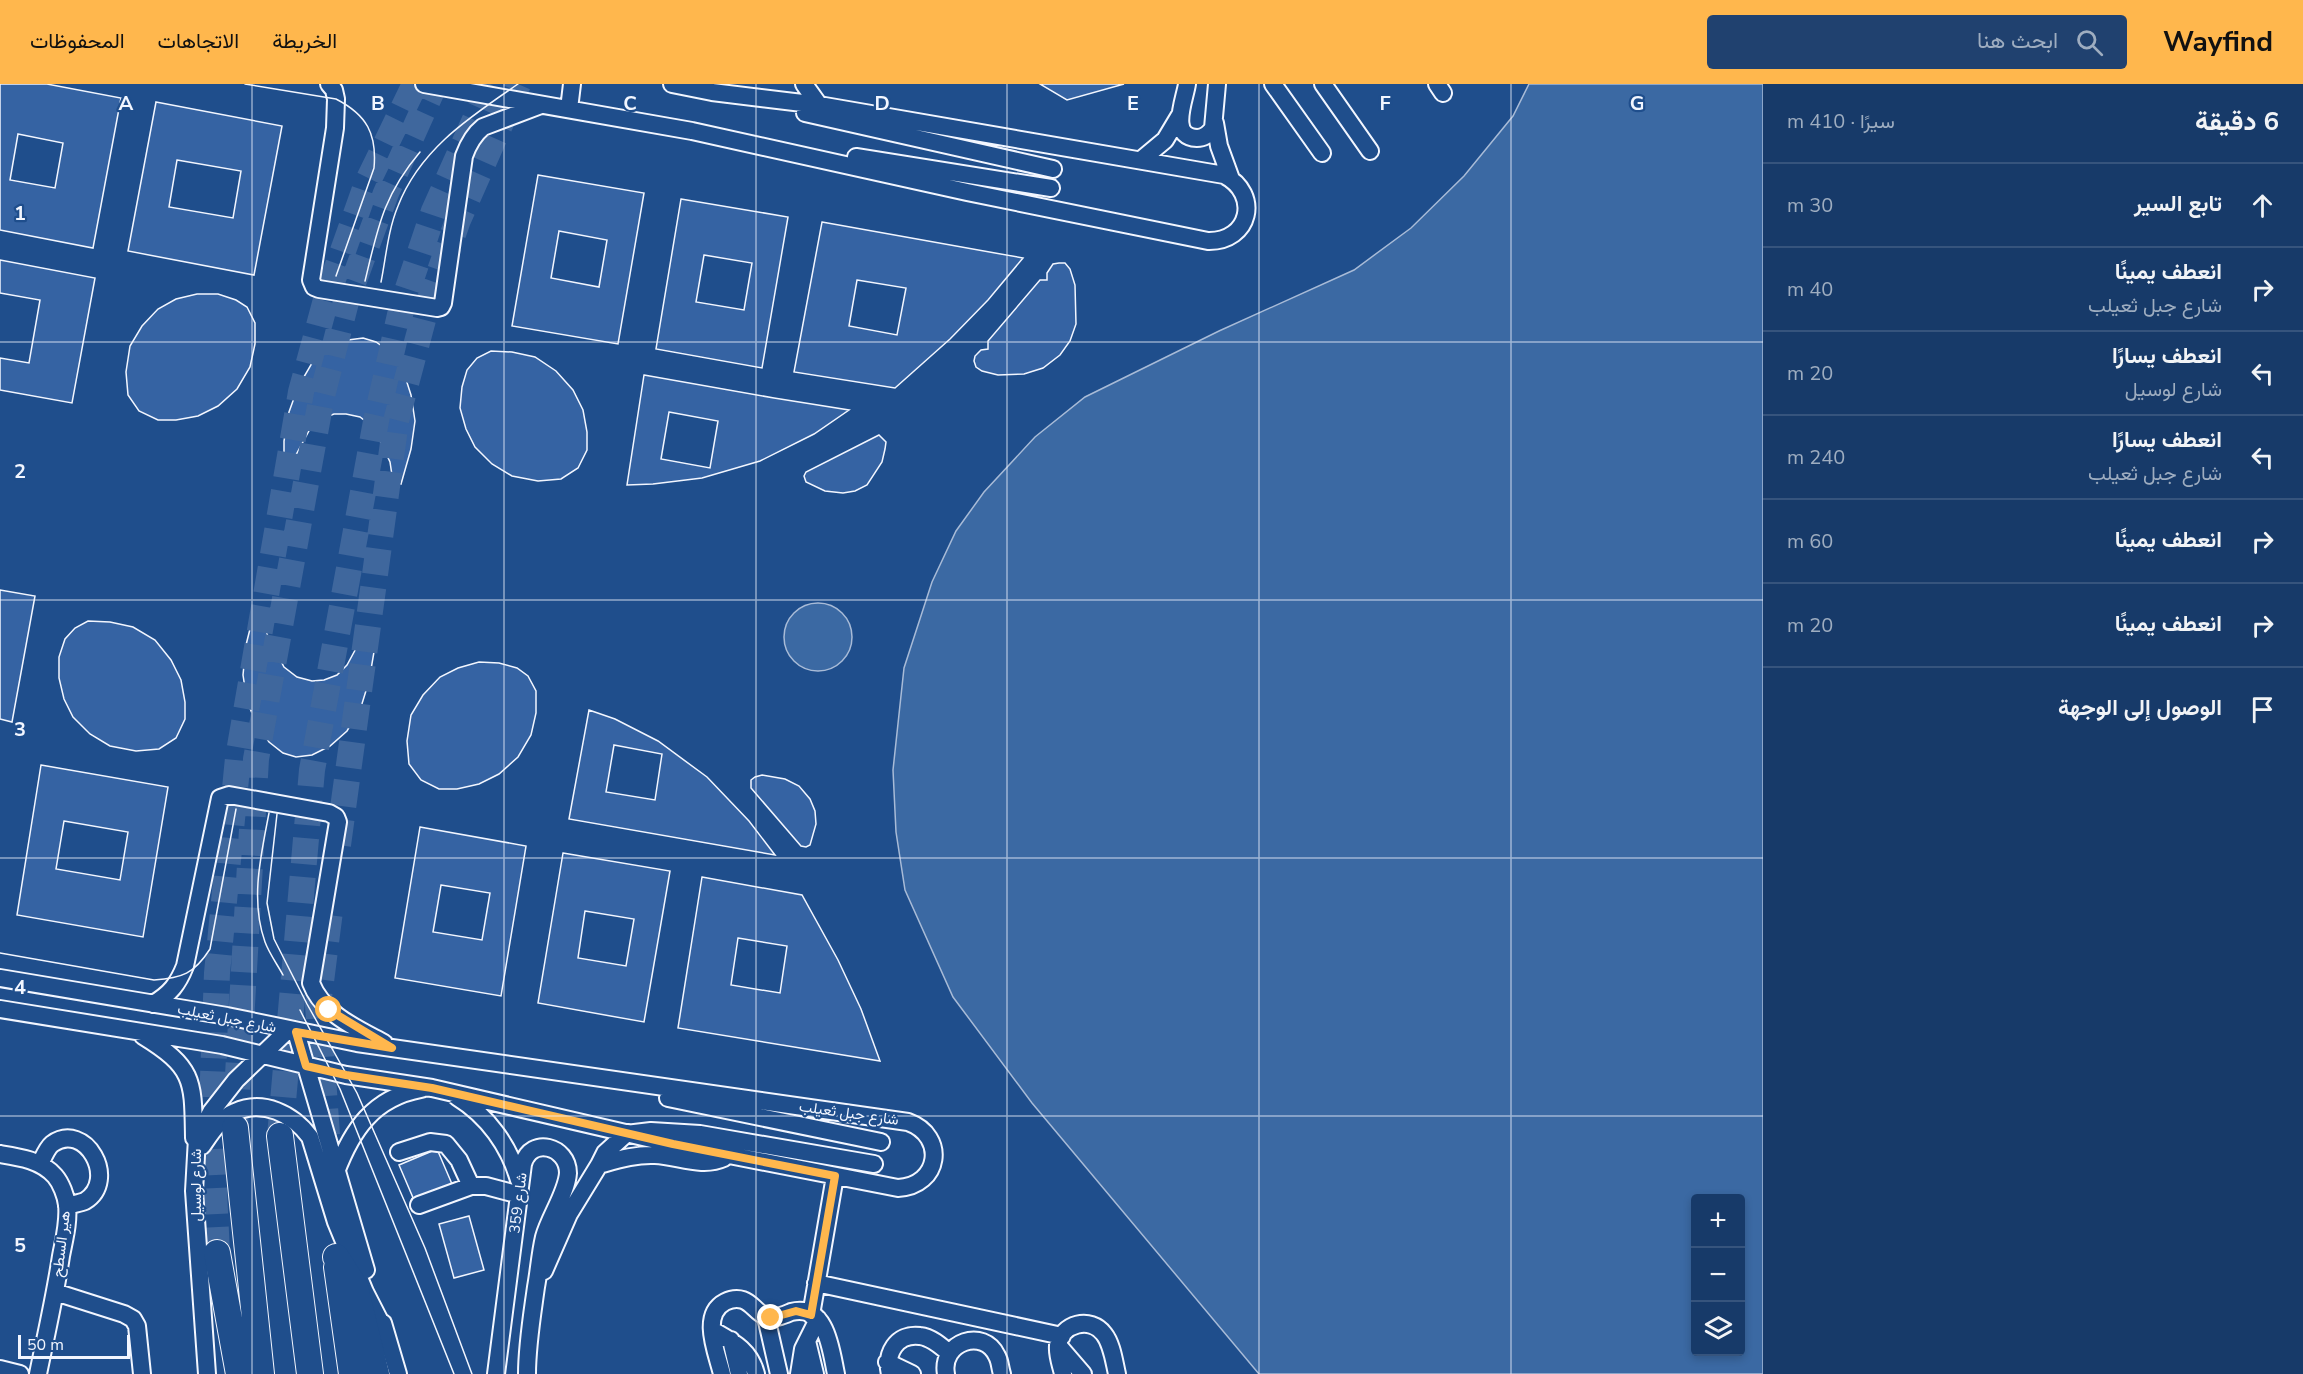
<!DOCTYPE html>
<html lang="ar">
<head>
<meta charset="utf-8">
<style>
	:root { --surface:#173a69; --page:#20416f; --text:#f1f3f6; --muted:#9eadc0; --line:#36547d; --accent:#ffb74d }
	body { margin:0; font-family:"Nunito Sans",Vazirmatn,sans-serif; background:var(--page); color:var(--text); direction:rtl }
	.controls { position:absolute; right:18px; bottom:18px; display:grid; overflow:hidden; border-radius:6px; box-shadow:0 3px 9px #0003 }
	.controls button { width:54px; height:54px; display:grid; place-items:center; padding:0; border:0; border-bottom:2px solid var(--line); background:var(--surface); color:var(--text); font:30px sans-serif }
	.scale { position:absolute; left:18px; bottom:15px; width:112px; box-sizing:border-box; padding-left:6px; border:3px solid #f2f6ff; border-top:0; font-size:16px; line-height:21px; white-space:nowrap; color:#f2f6ff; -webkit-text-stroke:4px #1f4e8c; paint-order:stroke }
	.stop { position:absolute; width:18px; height:18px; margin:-14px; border:4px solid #ffb74d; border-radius:50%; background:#fff }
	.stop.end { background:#ffb74d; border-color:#fff; box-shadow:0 2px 6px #0008 }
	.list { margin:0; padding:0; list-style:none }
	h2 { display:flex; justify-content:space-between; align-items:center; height:78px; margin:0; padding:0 24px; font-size:26px }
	h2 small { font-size:20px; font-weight:400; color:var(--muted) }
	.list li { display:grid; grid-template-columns:39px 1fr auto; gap:18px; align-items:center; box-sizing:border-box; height:84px; padding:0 24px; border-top:2px solid var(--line) }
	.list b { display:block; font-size:22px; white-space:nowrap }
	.list p { margin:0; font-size:20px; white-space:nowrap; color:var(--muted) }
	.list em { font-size:20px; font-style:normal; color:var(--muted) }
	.icon { flex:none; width:33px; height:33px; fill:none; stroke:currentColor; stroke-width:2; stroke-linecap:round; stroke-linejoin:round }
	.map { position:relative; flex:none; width:1763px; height:1290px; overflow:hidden; direction:ltr }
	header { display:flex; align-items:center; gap:36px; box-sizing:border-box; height:84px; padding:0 30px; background:var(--accent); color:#111 }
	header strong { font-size:28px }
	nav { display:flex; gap:33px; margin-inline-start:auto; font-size:21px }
	.search { width:420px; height:54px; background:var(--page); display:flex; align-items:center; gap:15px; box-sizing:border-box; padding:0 21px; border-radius:6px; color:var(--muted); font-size:22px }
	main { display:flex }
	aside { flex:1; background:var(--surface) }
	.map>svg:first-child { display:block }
	.water { fill:#3b69a3; stroke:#a8bbd7; stroke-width:1.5; fill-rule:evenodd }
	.building { fill:#3563a3; stroke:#f2f6ff; stroke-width:1.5; fill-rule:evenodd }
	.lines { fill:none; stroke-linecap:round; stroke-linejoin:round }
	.highway-tunnel { stroke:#3f679d; stroke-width:26; stroke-dasharray:26 13; stroke-linecap:butt }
	.minor-casing { stroke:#f2f6ff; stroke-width:20 }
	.highway-casing { stroke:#f2f6ff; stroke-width:28 }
	.minor { stroke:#1f4e8c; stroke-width:16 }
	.highway { stroke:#1f4e8c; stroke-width:26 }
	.tram { stroke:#f2f6ff; stroke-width:1.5 }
	.route { stroke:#ffb74d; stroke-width:8 }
	.grid { fill:none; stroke:#f2f6ff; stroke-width:1.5; stroke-opacity:0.55 }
	.labels { text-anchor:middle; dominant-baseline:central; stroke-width:4.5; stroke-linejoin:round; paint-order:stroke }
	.street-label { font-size:15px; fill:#f2f6ff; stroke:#1f4e8c }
	.grid-label { font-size:20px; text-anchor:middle; font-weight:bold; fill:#f2f6ff; stroke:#1f4e8c; stroke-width:4.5; stroke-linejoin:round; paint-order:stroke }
</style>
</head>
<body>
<header>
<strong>Wayfind</strong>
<div class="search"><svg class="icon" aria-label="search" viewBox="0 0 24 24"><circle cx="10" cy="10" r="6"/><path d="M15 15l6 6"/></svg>ابحث هنا</div>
<nav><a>الخريطة</a><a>الاتجاهات</a><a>المحفوظات</a></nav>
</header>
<main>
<aside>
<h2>6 دقيقة<small>سيرًا · 410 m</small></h2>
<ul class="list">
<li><svg class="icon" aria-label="ahead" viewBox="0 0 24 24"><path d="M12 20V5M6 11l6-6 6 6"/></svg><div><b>تابع السير</b></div><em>30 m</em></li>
<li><svg class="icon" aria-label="right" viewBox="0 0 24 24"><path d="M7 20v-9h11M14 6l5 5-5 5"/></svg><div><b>انعطف يمينًا</b><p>شارع جبل ثعيلب</p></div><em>40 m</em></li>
<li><svg class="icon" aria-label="left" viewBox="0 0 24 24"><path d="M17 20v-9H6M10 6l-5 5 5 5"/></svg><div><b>انعطف يسارًا</b><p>شارع لوسيل</p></div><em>20 m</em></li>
<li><svg class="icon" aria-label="left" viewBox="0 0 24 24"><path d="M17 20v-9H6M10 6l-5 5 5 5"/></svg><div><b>انعطف يسارًا</b><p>شارع جبل ثعيلب</p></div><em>240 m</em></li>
<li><svg class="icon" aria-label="right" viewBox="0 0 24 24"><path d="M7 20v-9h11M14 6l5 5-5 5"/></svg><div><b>انعطف يمينًا</b></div><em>60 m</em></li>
<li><svg class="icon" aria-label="right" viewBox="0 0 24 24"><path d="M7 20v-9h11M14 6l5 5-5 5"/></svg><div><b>انعطف يمينًا</b></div><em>20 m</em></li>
<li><svg class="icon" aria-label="arrive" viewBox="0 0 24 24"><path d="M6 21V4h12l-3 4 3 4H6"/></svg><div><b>الوصول إلى الوجهة</b></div></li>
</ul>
</aside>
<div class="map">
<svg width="1763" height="1290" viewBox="0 0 1763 1290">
	<rect width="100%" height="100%" fill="#1f4e8c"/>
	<path class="water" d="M 1529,0 L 1763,0 L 1763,1290 L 1259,1290 L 1032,1019 L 953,913 L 905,806 L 896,748 L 893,686 L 904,584 L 932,498 L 956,447 L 984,408 L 1035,353 L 1085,313 L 1219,247 L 1354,186 L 1411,144 L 1464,92 L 1513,32 ZM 1740,1114 L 1740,1268 L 1696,1268 L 1696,1114 Z
		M784 553a34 34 0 1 1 68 0a34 34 0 1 1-68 0Z"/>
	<path class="building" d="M 0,0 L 47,0 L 121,14 L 93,164 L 0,146 ZM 18,50 L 63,59 L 55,104 L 10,96 Z
		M 1040,0 L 1124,0 L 1067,16 Z
		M 156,18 L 282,42 L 254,191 L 128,167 ZM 177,76 L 241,87 L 233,134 L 169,123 Z
		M 538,91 L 644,109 L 618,260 L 512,242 ZM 559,147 L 607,156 L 599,203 L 551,194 Z
		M 681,115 L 788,133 L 762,284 L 656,265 ZM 704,171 L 752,179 L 744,226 L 696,218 Z
		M 822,138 L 1023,174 L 988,216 L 950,255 L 895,304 L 794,288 ZM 857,196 L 906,204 L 897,251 L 849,242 Z
		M 0,176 L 95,194 L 72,319 L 0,306 L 0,274 L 29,279 L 40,216 L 0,209 Z
		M 1059,179 L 1065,179 L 1070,185 L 1075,201 L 1076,240 L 1070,257 L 1060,271 L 1043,284 L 1024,290 L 998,291 L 982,287 L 976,283 L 974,277 L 975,272 L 981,266 L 988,265 L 988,257 L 1040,196 L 1047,196 L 1047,189 L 1053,180 Z
		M 197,210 L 218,210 L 236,216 L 247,223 L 255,239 L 255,260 L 250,283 L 237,305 L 218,322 L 198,332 L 176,336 L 158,336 L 139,327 L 128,311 L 126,288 L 130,262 L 142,242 L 158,225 L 176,215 Z
		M 363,254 L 376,258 L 392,269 L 404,289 L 411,311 L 415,337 L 411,365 L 401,400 L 393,398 L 390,378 L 374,344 L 360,333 L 346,330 L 334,330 L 321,335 L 310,345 L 291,380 L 284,378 L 284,357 L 289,328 L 298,303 L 312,279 L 330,264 L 348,256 Z
		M 491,267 L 512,268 L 535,273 L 556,287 L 573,306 L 583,326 L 587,348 L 587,366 L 578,384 L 561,395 L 538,397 L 512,392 L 492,380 L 475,363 L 466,345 L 460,324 L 462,303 L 467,286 L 477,274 Z
		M 644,291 L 774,314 L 849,326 L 814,350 L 760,377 L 702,394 L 653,400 L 627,401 ZM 669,328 L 718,337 L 710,384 L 661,375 Z
		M 879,351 L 886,358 L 885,365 L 882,378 L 867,401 L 855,407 L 843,409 L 825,407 L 806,398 L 804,392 L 806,388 Z
		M 0,506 L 35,512 L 12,638 L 0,635 Z
		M 255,525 L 264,528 L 267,550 L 284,583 L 297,593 L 312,597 L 324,596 L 337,591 L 347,581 L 366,546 L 373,547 L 374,568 L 369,597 L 361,623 L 347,647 L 330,662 L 312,671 L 296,673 L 283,669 L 269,658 L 256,639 L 247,617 L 243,591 L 246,561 Z
		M 88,537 L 110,538 L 133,543 L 155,556 L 171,576 L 181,596 L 185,618 L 185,635 L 176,654 L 159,665 L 136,667 L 110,662 L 90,650 L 73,633 L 64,615 L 59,594 L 59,573 L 65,555 L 75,544 Z
		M 479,578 L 499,579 L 517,584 L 528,592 L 536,607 L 536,629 L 531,651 L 518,673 L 499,690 L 479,700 L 457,705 L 439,705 L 421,696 L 409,680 L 407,657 L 411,631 L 423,611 L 440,593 L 458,584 Z
		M 589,626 L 615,635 L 658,657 L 707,693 L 749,737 L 775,771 L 569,735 ZM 614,661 L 662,670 L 655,716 L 606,708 Z
		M 41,681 L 168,703 L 143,853 L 17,831 ZM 64,737 L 128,748 L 120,796 L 56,785 Z
		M 762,691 L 785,695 L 799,702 L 810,715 L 815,727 L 816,740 L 810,761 L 806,763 L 801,762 L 751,704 L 751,696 L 755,693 Z
		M 420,743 L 526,762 L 501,912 L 395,894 ZM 441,801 L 490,809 L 482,856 L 433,848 Z
		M 563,769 L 670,787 L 644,938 L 538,919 ZM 585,827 L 634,835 L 626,882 L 578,874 Z
		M 702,793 L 802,811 L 838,876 L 861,925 L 880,977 L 678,944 ZM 738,854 L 787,862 L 780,909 L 731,901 Z
		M 437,1065 L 452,1100 L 414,1116 L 399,1081 Z
		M 469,1132 L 484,1186 L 454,1194 L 439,1140 Z"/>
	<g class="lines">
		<path class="highway-tunnel" d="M 338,761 L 396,337 L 424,232 L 458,136 L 518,0
			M 235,1044 L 256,675 L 321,316 L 346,218 L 386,109 L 435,0
			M 327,1051 L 318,921 L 330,827
			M 280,1052 L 312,686 L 377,332 L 402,222 L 434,127 L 491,0
			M 217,1169 L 211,1044 L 217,889 L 238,674 L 301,308 L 327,212 L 367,99 L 415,0"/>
		<defs>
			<path id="minor" d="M 329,0 L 334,6 L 336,15 L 335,44 L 311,196 L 314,203 L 319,205 L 437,224 L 441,223 L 443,219 L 464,72 C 468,61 473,51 483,43 L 541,21
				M 424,0 L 692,47 L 967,108 L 1208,157 C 1250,158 1261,110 1224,91 L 819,21 L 712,8 L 672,0
				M 804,0 L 819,21
				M 1187,0 C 1185,15 1168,53 1197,54 C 1204,54 1209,50 1213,44 L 1217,0
				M 1273,0 L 1322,69
				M 1323,0 L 1370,67
				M 1437,0 L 1443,9
				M 569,25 L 572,0
				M 805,29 L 1053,85
				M 1215,39 L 1219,62 L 1231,95
				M 856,73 L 1051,104
				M 1141,76 L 1165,56 L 1180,31
				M 0,894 L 227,932 L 357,959 L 908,1038 C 947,1052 940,1102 898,1104 L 673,1060 L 432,1004 L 346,991 L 222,961 L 0,925
				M 153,920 C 170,910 178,900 185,882 L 220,714 L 229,711 L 329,729 L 336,733 L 338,738 L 311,899 C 323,930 356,944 384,959
				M 296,948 L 366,1186
				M 143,952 C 195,984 193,997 194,1054
				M 457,1013 C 488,1032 509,1062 519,1096
				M 668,1014 L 881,1058
				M 202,1062 C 211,1049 220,1034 235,1028 C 263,1015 293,1030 310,1053 L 336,1138 L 365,1208 L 385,1247
				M 399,1068 L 430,1058 L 446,1060 L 459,1076 L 471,1102
				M 0,1070 C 19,1073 41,1076 55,1092 C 61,1099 66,1112 67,1121 C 69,1138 64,1156 61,1172 C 55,1212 46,1251 38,1290
				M 40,1080 C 43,1074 47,1064 52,1060 C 85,1036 119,1096 85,1117 C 80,1119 73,1120 67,1122
				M 599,1081 L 605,1069 L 626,1050 L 651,1047 L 700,1050 L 874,1080
				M 336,1088 C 352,1046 373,1014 421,1005
				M 419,1121 L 471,1102 L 486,1102 L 520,1111
				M 544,1187 L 569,1130 L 599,1081 C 617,1076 636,1070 655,1071 C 678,1072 702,1084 724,1074
				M 816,1199 L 1062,1252
				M 55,1208 L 124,1230 L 133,1235 L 137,1242 L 142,1290
				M 811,1231 L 835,1092
				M 766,1233 L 779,1290
				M 383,1239 L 398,1290
				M 712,1246 C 733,1258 750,1266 756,1290
				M 731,1256 L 739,1290
				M 807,1257 L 815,1290
				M 1058,1261 L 1083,1290
				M 887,1278 L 912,1290
				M 0,1285 L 20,1290
				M 207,1290 L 194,1107 L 197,1054 L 211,1028 L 236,996 L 288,946
				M 496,1290 L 523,1080 C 531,1052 568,1062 568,1089 C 567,1108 549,1134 544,1153 C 540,1170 539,1187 536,1203 C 532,1232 527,1261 527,1290
				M 722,1290 C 717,1269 700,1231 725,1218 C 731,1215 737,1214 743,1216 C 752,1219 756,1228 765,1232 C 773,1236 784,1231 791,1228 C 827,1219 831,1267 836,1290
				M 799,1290 L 803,1265 L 818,1235
				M 890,1290 C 885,1270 896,1249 920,1252 C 931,1253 941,1262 949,1269
				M 946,1290 C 940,1258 984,1243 997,1272 C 1000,1277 1000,1284 1002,1290
				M 1063,1290 C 1061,1281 1057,1271 1058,1262 C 1061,1239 1091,1232 1104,1250 C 1112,1260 1114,1277 1117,1290"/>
			<path id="highway" d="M 235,1044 L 261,1290
				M 280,1052 L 310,1290
				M 217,1169 L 239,1290
				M 336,1173 L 355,1203 L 376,1290
				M 337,1183 L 352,1290"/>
		</defs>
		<use href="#minor" class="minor-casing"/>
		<use href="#highway" class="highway-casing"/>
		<use href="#minor" class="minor"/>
		<use href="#highway" class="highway"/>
		<path class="tram" d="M 245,0 L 336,15 C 367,31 377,50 374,84 L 336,192
			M 365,197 C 378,143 383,112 420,68
			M 381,198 C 386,173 388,146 398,122 C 420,65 470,33 518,0
			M 269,729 C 261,771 250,816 265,858 C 269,869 277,880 283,891
			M 277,730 L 267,819 L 274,855 L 307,920 L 357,1009 L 425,1164 L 472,1290
			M 0,869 L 154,896 C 182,894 194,890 210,865 L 236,725
			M 300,926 L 340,1005 L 454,1290"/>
	</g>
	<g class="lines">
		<path class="route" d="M 329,926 L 392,964 L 296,948 L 306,982 L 346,991 L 432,1004 L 673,1060 L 835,1092 L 811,1231 L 796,1227 L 771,1234"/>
	</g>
	<path class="grid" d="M 252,0 L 252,1290M 504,0 L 504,1290M 756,0 L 756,1290M 1007,0 L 1007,1290M 1259,0 L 1259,1290M 1511,0 L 1511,1290M 0,258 L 1763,258M 0,516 L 1763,516M 0,774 L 1763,774M 0,1032 L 1763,1032"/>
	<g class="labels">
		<g class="street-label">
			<text transform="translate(227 934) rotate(11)">شارع جبل ثعيلب</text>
			<text transform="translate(849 1029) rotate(8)">شارع جبل ثعيلب</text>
			<text transform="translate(196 1101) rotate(-90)">شارع لوسيل</text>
			<text transform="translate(518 1119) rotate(-83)">شارع 359</text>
			<text transform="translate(61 1160) rotate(-83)">هير السطح</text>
		</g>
	</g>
	<g class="grid-label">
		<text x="126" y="26">A</text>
		<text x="378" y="26">B</text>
		<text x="630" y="26">C</text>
		<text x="882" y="26">D</text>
		<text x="1133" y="26">E</text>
		<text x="1385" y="26">F</text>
		<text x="1637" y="26">G</text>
		<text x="20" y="136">1</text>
		<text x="20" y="394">2</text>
		<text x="20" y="652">3</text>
		<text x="20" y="910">4</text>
		<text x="20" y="1168">5</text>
	</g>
</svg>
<div class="controls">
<button>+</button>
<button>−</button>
<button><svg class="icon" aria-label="layers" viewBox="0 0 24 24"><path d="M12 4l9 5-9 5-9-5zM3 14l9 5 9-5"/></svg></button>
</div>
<div class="scale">50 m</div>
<div class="stop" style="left:329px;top:926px"></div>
<div class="stop end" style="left:771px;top:1234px"></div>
</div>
</main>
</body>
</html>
